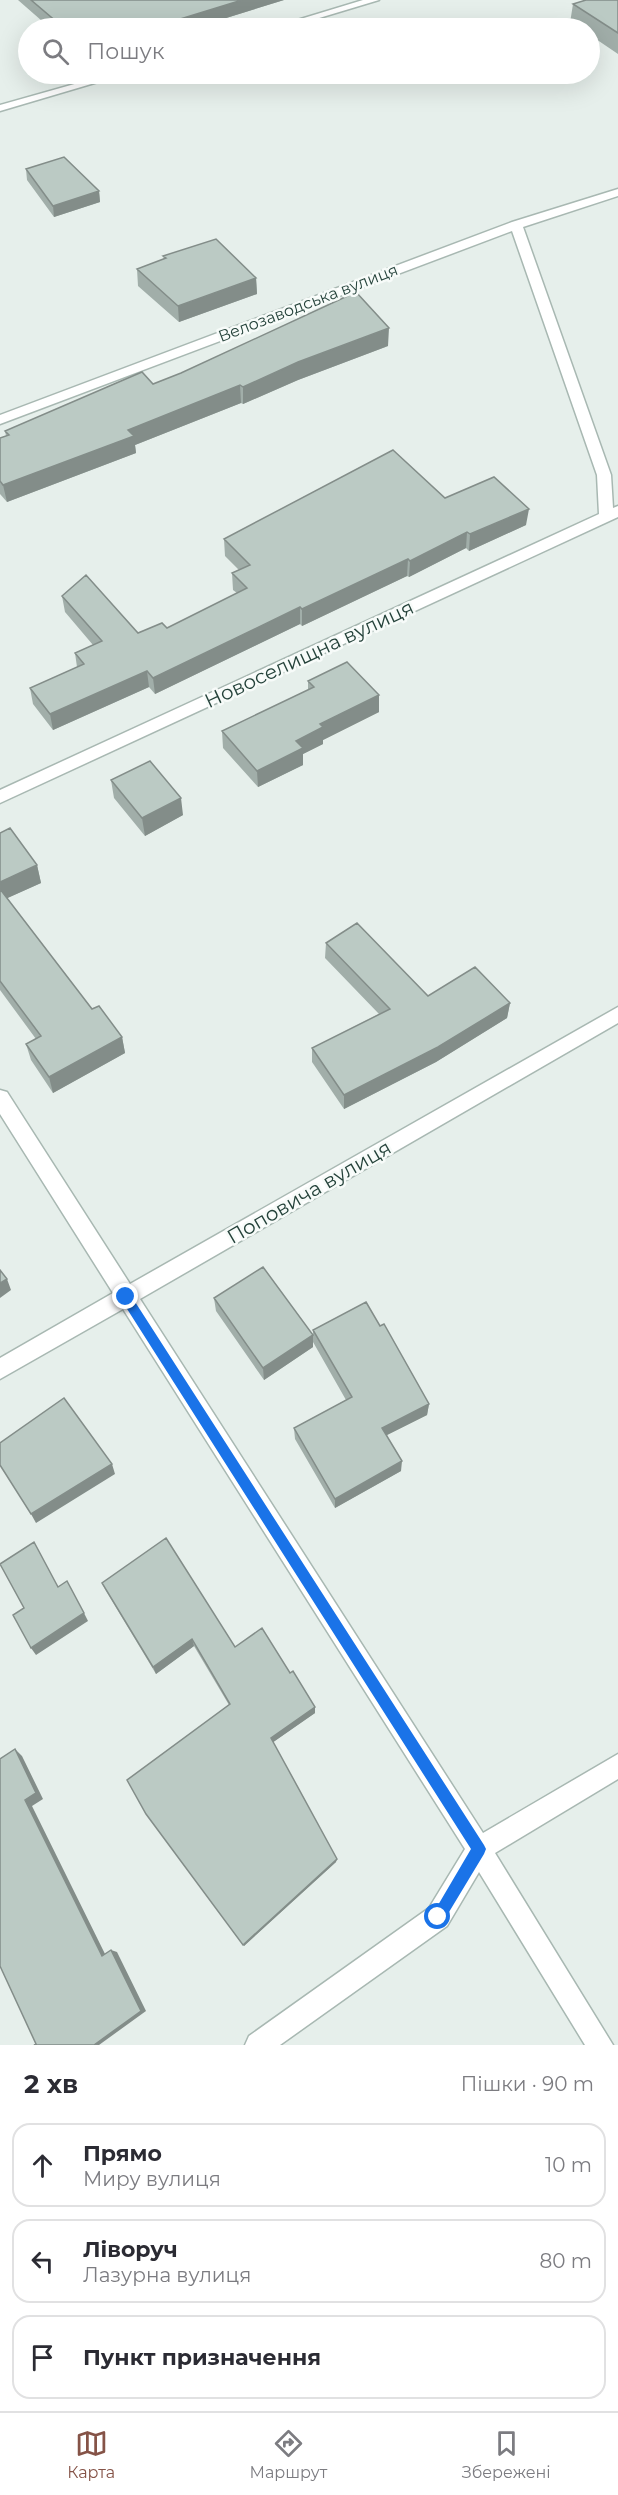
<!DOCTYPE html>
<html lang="uk">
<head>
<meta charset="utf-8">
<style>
	:root { --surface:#fff; --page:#f7f7f7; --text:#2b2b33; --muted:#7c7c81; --line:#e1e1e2; --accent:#855347 }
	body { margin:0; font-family:Montserrat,sans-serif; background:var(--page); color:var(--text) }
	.stop { position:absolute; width:18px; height:18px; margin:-14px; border:4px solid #1a73e8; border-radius:50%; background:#fff }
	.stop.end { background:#1a73e8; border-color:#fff; box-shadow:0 2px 6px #0008 }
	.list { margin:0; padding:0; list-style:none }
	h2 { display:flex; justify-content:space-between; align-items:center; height:78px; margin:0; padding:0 24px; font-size:26px }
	h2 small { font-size:20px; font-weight:400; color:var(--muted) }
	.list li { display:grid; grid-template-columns:39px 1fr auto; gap:18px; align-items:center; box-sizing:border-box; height:84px; margin:0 12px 12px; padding:0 12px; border:2px solid var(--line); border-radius:18px }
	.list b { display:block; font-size:22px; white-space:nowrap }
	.list p { margin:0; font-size:20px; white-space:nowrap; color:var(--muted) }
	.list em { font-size:20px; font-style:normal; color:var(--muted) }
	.icon { flex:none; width:33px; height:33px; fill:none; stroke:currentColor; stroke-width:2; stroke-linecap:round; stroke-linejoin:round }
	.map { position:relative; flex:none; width:618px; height:2045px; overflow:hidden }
	.search { position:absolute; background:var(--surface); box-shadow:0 6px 24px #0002; left:18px; right:18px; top:18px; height:66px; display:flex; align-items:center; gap:15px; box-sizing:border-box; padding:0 21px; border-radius:33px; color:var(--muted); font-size:22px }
	.sheet { height:366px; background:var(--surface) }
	nav { display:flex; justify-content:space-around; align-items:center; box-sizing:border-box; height:84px; border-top:2px solid var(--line); background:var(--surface); font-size:16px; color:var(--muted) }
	nav a { display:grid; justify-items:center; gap:3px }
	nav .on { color:var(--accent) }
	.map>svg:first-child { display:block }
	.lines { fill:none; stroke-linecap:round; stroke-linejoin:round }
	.minor-casing { stroke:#a8b8b2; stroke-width:3 }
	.minor { fill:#fff; fill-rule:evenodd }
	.wall { fill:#a1aea9 }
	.shaded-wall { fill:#838d89 }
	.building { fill:#bbcac4; stroke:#838d89; stroke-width:1.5 }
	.route { fill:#1a73e8 }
	.labels { text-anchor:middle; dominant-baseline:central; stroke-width:5; stroke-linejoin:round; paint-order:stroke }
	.far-street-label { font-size:16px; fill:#24423a; stroke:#f7fbf9 }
	.street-label { font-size:20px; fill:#24423a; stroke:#f7fbf9 }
</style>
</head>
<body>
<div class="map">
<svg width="618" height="2045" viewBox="0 0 618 2045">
	<rect width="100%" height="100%" fill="#e6efeb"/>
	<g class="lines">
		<defs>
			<path id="minor" d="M 363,0 L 379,0 L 286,28 L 271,28 Z
				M 110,74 L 125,74 L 0,111 L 0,105 Z
				M 618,189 L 618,196 L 523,227 L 611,475 L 613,508 L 618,506 L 618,517 L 0,803 L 0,790 L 599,514 L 597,475 L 512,231 L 0,424 L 0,415 L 512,222 Z
				M 618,1007 L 618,1023 L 140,1299 L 483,1833 L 618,1754 L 618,1779 L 495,1853 L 613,2045 L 585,2045 L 479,1872 L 447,1926 L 280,2045 L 245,2045 L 249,2036 L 429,1908 L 465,1849 L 123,1309 L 0,1379 L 0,1358 L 113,1293 L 0,1114 L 0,1090 L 7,1092 L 130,1284 Z"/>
		</defs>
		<use href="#minor" class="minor-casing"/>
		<use href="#minor" class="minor"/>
	</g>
	<path class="wall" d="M 18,0 L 284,0 L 194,28 L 50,28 Z
		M 618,0 L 618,54 L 590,35 L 590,28 L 579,28 L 570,23 L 573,4 Z
		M 26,169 L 99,191 L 100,202 L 54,217 L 27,180 Z
		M 163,256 L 256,278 L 257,294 L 179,322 L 138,286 L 137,269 L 164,259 Z
		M 388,346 L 298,380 L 243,404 L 241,403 L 135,445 L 136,453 L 7,502 L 0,494 L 0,438 L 6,436 L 5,431 L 153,384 Z
		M 445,498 L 526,525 L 469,551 L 466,548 L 409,577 L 407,576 L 302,626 L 300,624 L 155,694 L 149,687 L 53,730 L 33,704 L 30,688 L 77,667 L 75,653 L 93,645 L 65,612 L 62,596 L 138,633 L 167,628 L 237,593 L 233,590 L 232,573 L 239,570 L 225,556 L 224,539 Z
		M 308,681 L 379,695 L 379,712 L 323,740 L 323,744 L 303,754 L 303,765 L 258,787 L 223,748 L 222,731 L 308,690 Z
		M 111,780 L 183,815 L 145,836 L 114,798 Z
		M 0,833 L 37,865 L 41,883 L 7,898 L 92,1009 L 122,1037 L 125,1053 L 53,1093 L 31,1060 L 26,1044 L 36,1039 L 0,990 Z
		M 326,943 L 428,996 L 510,1003 L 507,1018 L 436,1062 L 344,1109 L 312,1062 L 312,1048 L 379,1014 L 325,958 Z
		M 214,1298 L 313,1334 L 313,1330 L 429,1404 L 427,1415 L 387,1435 L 401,1471 L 335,1508 L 295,1439 L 294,1428 L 346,1400 L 313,1342 L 313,1347 L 264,1380 L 216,1311 Z
		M 102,1583 L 290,1673 L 315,1707 L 315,1713 L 273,1742 L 336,1862 L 244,1946 L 229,1705 L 194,1646 L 156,1674 L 106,1591 Z"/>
	<path class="shaded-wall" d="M 242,0 L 284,0 L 194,28 L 151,28 Z
		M 99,191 L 100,202 L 54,217 L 53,206 Z
		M 256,278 L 257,294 L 179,322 L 178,306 Z
		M 389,328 L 388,346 L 298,380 L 243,404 L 243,387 L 298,362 Z
		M 240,385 L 241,403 L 135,445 L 136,453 L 7,502 L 3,485 L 128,430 Z
		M 529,509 L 526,525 L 469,551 L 470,534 Z
		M 467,532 L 466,548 L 409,577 L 410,561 Z
		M 408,559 L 407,576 L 302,626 L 302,609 Z
		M 300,607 L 300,624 L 155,694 L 153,678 Z
		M 147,671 L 149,687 L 53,730 L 50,714 Z
		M 379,695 L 379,712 L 323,740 L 323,744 L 303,754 L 303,765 L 258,787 L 257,771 L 296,741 L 320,724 Z
		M 181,798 L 183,815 L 145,836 L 142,818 Z
		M 37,865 L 41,883 L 1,901 L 0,897 L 0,882 Z
		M 510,1003 L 507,1018 L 436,1062 L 344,1109 L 344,1095 Z
		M 122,1037 L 125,1053 L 53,1093 L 49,1077 Z
		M 7,1279 L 11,1290 L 0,1298 L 0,1283 Z
		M 313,1335 L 313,1347 L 264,1380 L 263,1368 Z
		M 429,1404 L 427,1415 L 381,1438 L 382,1428 Z
		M 402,1461 L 401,1471 L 335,1508 L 335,1499 Z
		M 112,1464 L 115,1474 L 36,1523 L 31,1514 Z
		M 84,1613 L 88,1621 L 36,1655 L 31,1648 Z
		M 192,1639 L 194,1646 L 156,1674 L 153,1667 Z
		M 315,1707 L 315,1713 L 272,1743 L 271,1738 Z
		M 15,1749 L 22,1756 L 43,1799 L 32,1806 L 107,1958 L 102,1956 L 25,1800 Z
		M 337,1859 L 336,1862 L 244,1946 L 243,1945 Z
		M 111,1950 L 117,1952 L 146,2011 L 99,2045 L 94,2045 Z"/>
	<path class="building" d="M 31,0 L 242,0 L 151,28 L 64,28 Z
		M 586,0 L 618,0 L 618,33 L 573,4 Z
		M 64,157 L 99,191 L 53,206 L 26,169 Z
		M 216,239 L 256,278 L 178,306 L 137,269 L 166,258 L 163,256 Z
		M 356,292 L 389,328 L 298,362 L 243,387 L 240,385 L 128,430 L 134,436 L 3,485 L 0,481 L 0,438 L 9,435 L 5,431 L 142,372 L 153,384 L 181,373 Z
		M 393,450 L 445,498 L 494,477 L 529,509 L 470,534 L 467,532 L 410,561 L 408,559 L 302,609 L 300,607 L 153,678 L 147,671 L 50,714 L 30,688 L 84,664 L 75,653 L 102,641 L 62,596 L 86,575 L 138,633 L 162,623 L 167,628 L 247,588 L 232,573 L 250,565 L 224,539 Z
		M 347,662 L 379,695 L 320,724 L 323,727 L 296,741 L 303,748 L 257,771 L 222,731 L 314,687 L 308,681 Z
		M 150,761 L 181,798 L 142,818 L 111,780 Z
		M 10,828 L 37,865 L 0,882 L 0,833 Z
		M 0,889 L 92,1009 L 99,1006 L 122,1037 L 49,1077 L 26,1044 L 41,1036 L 0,981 Z
		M 357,923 L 428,996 L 475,967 L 510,1003 L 438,1047 L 344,1095 L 312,1048 L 390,1009 L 326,943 Z
		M 263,1267 L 313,1335 L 263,1368 L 214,1298 Z
		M 0,1270 L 7,1279 L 0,1283 Z
		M 366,1302 L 380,1326 L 384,1324 L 429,1404 L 382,1428 L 402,1461 L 335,1499 L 294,1428 L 352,1397 L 313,1330 Z
		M 64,1398 L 112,1464 L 31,1514 L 0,1465 L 0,1443 Z
		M 166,1538 L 235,1647 L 262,1628 L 290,1673 L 293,1671 L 315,1707 L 271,1738 L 337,1859 L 243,1945 L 146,1814 L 127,1780 L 230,1704 L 192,1639 L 153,1667 L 102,1583 Z
		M 34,1542 L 58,1587 L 67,1581 L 84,1613 L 31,1648 L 13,1615 L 24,1608 L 0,1564 Z
		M 15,1749 L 36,1793 L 25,1800 L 102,1956 L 111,1950 L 141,2011 L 94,2045 L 34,2045 L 36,2044 L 0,1966 L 0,1759 Z"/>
	<path class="route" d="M 126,1292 L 130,1294 L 484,1845 L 486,1849 L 484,1854 L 443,1922 L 438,1924 L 433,1922 L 431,1917 L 471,1849 L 122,1301 L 121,1297 Z"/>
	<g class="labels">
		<g class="far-street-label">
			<text transform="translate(308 303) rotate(-21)">Велозаводська вулиця</text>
		</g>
		<g class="street-label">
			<text transform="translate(309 654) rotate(-25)">Новоселищна вулиця</text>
			<text transform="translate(309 1192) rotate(-30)">Поповича вулиця</text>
		</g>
	</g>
</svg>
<div class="stop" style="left:438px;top:1917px"></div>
<div class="stop end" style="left:126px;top:1297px"></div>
<div class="search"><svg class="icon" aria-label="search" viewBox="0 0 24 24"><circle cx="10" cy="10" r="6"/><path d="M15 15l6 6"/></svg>Пошук</div>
</div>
<section class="sheet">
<h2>2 хв<small>Пішки · 90 m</small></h2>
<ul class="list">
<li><svg class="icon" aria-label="ahead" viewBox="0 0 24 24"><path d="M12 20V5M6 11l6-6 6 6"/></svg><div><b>Прямо</b><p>Миру вулиця</p></div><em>10 m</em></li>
<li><svg class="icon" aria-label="left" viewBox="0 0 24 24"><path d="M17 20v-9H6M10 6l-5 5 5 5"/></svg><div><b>Ліворуч</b><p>Лазурна вулиця</p></div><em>80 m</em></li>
<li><svg class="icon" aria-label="arrive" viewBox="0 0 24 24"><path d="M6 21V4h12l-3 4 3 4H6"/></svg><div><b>Пункт призначення</b></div></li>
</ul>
</section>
<nav>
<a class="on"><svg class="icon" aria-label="map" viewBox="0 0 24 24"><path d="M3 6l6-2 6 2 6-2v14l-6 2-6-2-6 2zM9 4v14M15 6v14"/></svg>Карта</a>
<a><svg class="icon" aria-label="directions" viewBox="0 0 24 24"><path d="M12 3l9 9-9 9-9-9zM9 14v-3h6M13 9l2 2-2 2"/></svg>Маршрут</a>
<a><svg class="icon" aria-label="saved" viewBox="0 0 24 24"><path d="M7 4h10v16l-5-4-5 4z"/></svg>Збережені</a>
</nav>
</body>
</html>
